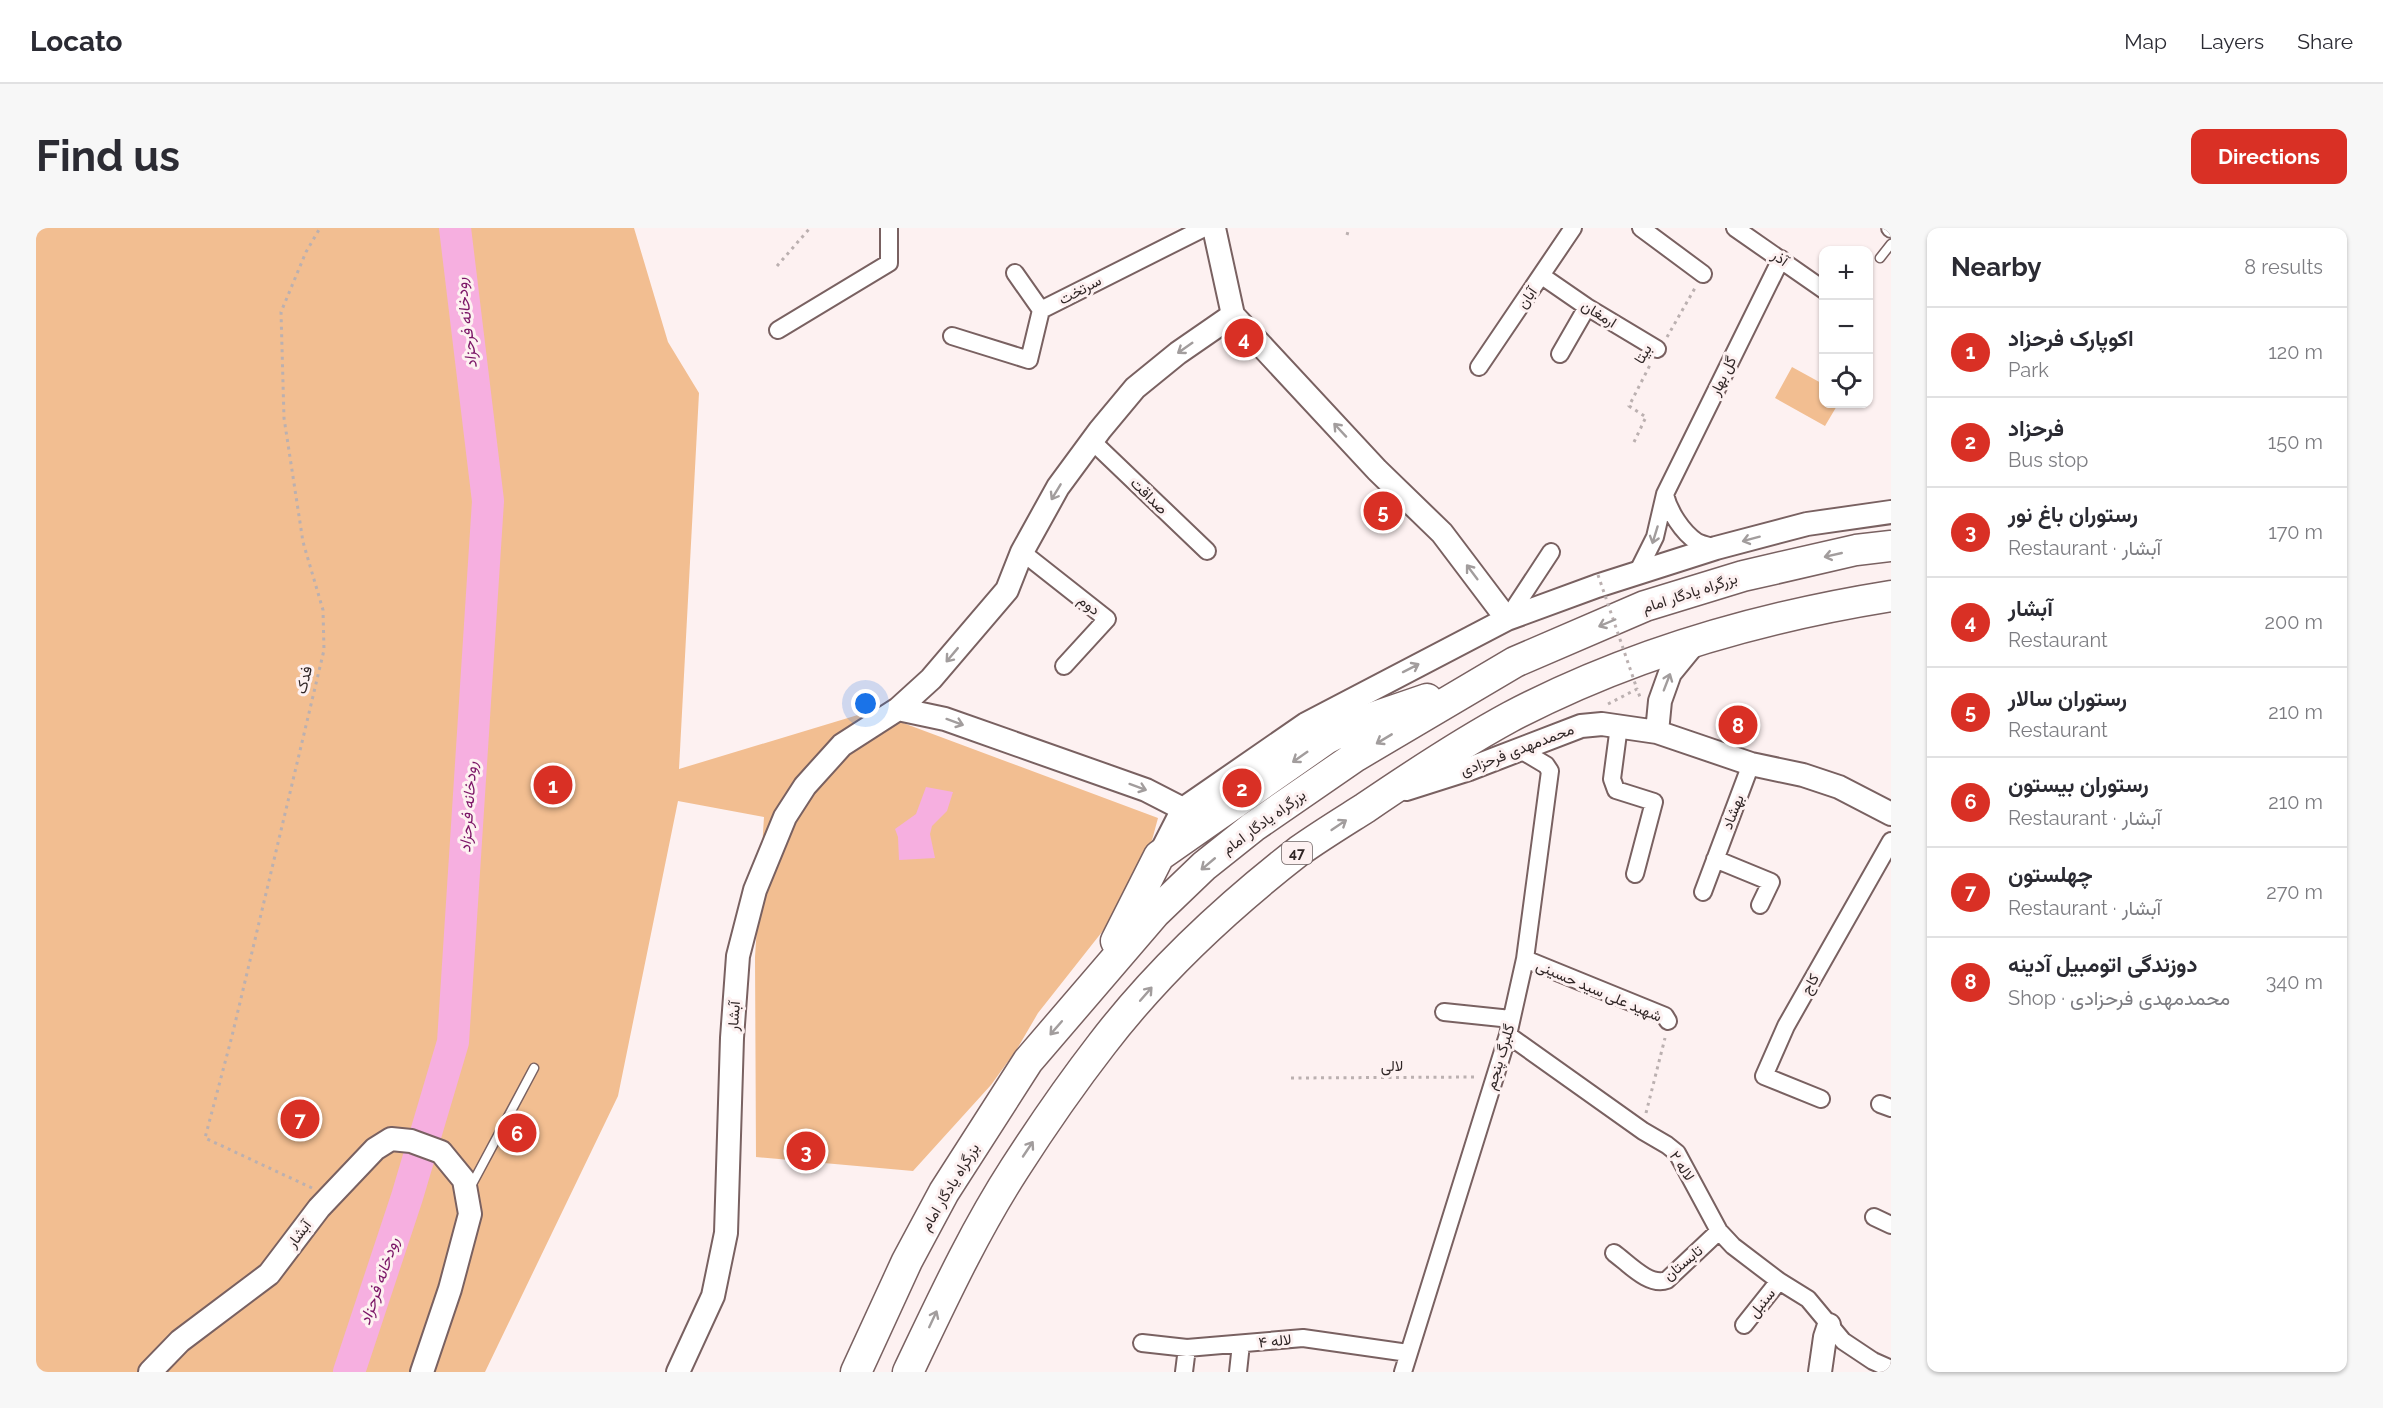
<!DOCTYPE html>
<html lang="en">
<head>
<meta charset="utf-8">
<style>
	:root { --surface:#fff; --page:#f7f7f7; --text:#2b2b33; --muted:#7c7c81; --line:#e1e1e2; --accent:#d93025 }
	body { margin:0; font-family:Raleway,Vazirmatn,sans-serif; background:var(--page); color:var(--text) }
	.controls { position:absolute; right:18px; top:18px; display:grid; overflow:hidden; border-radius:12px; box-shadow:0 2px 4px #0004 }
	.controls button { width:54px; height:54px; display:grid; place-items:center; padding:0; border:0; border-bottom:2px solid var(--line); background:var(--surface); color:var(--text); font:30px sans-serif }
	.you { position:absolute; left:830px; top:476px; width:21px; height:21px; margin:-15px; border:4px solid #fff; border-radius:50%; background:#1a73e8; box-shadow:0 0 0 9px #1a73e833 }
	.badge { display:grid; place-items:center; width:39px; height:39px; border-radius:50%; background:var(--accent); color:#fff; font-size:20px; font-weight:700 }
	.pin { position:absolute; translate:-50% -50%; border:3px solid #fff; box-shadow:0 2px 6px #0006 }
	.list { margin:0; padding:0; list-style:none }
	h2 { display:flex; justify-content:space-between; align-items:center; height:78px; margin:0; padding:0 24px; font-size:26px }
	h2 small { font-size:20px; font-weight:400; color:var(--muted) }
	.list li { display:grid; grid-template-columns:39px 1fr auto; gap:18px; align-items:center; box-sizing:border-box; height:90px; padding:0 24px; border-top:2px solid var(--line) }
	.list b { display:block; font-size:22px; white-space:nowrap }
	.list p { margin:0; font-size:20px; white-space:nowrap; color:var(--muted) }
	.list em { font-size:20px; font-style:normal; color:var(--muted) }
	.icon { flex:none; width:33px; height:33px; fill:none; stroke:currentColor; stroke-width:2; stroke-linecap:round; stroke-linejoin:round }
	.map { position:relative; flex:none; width:1855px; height:1144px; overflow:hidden; border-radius:12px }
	header { display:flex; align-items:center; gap:36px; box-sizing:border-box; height:84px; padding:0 30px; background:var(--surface); border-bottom:2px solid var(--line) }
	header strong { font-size:28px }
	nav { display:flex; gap:33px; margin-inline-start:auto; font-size:21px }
	.intro { display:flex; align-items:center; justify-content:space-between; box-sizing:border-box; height:144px; padding:0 36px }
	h1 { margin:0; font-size:42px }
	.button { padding:15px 27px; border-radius:12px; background:var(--accent); color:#fff; font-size:21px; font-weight:700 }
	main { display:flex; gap:36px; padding:0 36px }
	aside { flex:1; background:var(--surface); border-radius:12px; box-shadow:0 2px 4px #0004 }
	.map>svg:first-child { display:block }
	.green { fill:#f2be91 }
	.water { fill:#f6afe0 }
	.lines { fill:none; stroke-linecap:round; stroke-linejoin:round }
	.river { stroke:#f6afe0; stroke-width:32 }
	.lane-casing { stroke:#796161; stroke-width:11 }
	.street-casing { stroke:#796161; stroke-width:20 }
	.secondary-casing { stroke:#796161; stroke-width:26 }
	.highway-casing { stroke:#796161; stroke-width:33 }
	.path { stroke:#bbb0b0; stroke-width:3; stroke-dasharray:3 4.5; stroke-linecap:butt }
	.lane { stroke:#fff; stroke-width:8 }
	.street { stroke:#fff; stroke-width:16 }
	.secondary { stroke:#fff; stroke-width:22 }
	.highway { stroke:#fff; stroke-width:30 }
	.path-bridge { stroke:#bbb0b0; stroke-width:3; stroke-dasharray:3 4.5; stroke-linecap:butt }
	.oneway { stroke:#a29d9d }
	.labels { text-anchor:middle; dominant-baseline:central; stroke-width:6; stroke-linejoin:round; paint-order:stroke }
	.shield { fill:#fdf1f1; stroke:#6e6363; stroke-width:1.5 }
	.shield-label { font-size:14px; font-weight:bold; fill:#302626 }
	.street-label { font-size:15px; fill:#302626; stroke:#fdf1f1 }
	.water-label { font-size:16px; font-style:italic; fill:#7b1566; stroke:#fdf1f1 }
</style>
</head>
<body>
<header>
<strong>Locato</strong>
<nav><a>Map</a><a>Layers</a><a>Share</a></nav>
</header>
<div class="intro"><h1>Find us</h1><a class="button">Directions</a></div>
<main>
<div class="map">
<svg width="1855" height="1144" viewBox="0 0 1855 1144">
	<rect width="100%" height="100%" fill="#fdf1f1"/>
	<path class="green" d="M 0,0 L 598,0 L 632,114 L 663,165 L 643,541 L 835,483 L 1122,590 L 1112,627 L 1077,690 L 1002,785 L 981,821 L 955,857 L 877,943 L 720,929 L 719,729 L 728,589 L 642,573 L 582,868 L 449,1144 L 0,1144 Z
		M 1756,139 L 1787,156 L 1788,176 L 1802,176 L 1789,198 L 1739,170 Z"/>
	<path class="water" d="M 890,559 L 917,564 L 911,583 L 896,598 L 894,606 L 899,630 L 863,632 L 862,609 L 859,601 L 880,586 Z"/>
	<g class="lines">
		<path class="river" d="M 313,1144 L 371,969 L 417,814 L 452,273 L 419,0"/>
		<defs>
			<path id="lane" d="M 1844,30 L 1855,16
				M 435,958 L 498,840"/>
			<path id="street" d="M 1605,0 L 1667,46
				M 1699,0 L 1788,62
				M 1854,0 L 1855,1
				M 979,45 L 1005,82
				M 1506,48 L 1551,79 L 1621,121
				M 742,102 L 853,35 L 853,0
				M 916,108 L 993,132 L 1005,82 L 1168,0
				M 1524,126 L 1551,79
				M 1443,139 L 1537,0
				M 1056,213 L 1171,323
				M 1629,267 C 1633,283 1646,304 1661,314 C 1667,317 1674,318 1680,320
				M 986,324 L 1071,391 L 1028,438
				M 1601,345 L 1619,309 L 1629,266 L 1745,31
				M 1471,391 L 1515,324
				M 1583,498 L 1576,551 L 1580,562 L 1618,574 L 1599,646
				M 1679,631 L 1735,654 L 1724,677
				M 1667,664 L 1715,536
				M 1489,731 L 1629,788 L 1632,793
				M 1408,784 L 1475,791
				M 1472,807 L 1607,903 L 1631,917 L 1641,925 L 1683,1003 L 1697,1018 L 1743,1053 L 1772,1071 L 1807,1113 L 1837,1133 L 1855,1141
				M 1785,871 L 1728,848 L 1750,798 L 1855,613
				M 1844,876 L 1855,880
				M 1838,989 L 1855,997
				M 1578,1025 C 1592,1035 1613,1059 1631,1052 L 1683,1003
				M 1708,1097 L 1743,1053
				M 1106,1115 L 1151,1120 L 1267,1110 L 1372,1125
				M 1148,1144 L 1151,1120
				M 1202,1144 L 1205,1116
				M 1367,1144 L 1472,807 L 1489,731 L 1514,543 L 1510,537 L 1483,521"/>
			<path id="secondary" d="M 1178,0 L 1197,87
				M 1197,87 L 1341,242 L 1406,305 L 1471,391
				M 862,481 L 909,491 L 1110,562 L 1147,581
				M 1621,504 L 1624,473 L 1634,445 L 1661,412
				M 1370,561 L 1433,541 L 1545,498 L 1566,496 L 1621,504 L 1715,536 L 1767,547 L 1803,559 L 1855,586
				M 1124,626 L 1147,581 L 1270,496 L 1471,391 L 1561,358 L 1680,320 L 1771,296 L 1855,284
				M 114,1144 L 144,1113 L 233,1046 L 283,980 L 339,921 L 355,911 L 375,913 L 405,924 L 428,952 L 434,986 L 414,1061 L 386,1144
				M 642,1144 L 677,1068 L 690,1005 L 696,810 L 702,728 L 719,662 L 749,589 L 769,558 L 806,517 L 862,481 L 895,451 L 971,362 L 986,324 L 1022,259 L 1064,202 L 1099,160 L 1142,125 L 1197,87
				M 1784,1144 L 1789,1109 L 1793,1097"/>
			<path id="highway" d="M 1080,713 L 1123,628 L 1290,511 L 1321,495 L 1391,471
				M 820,1144 L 871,1033 L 908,964 L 992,833 L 1119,685 L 1168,638 L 1217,599 L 1320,528 L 1479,434 L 1609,378 L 1707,348 L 1820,322 L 1855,318
				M 872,1144 C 905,1075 937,1005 979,940 C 1006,898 1035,856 1066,816 C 1121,744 1191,679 1263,623 C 1284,608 1307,594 1329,580 C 1376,548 1424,516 1474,489 C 1592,427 1724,389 1855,368"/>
		</defs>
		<use href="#lane" class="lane-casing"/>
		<use href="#street" class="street-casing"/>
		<use href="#secondary" class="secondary-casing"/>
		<use href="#highway" class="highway-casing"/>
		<path class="path" d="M 1311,7 L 1313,0
			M 741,38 L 774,0
			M 1631,109 L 1659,60
			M 1598,214 L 1610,189 L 1593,178 L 1615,135
			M 1572,476 L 1601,461 L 1604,469
			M 1255,850 L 1442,849
			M 1610,885 L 1629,810
			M 276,960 L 169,910 L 196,808 L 288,422 L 287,382 L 267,314 L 248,190 L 245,84 L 270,24 L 284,0"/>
		<use href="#lane" class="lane"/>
		<use href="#street" class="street"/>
		<use href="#secondary" class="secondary"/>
		<use href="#highway" class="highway"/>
		<path class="path-bridge" d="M 1562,347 L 1601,461"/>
	</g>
	<defs><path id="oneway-shaft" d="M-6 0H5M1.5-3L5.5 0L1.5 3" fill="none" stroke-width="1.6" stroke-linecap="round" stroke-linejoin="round" transform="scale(1.5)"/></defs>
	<g class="oneway">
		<use href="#oneway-shaft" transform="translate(1149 120) rotate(145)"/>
		<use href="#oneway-shaft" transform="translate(1304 202) rotate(-133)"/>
		<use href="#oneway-shaft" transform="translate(1020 264) rotate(121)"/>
		<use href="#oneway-shaft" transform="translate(1619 307) rotate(107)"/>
		<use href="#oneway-shaft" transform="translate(1715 311) rotate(165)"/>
		<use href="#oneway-shaft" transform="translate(1797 327) rotate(167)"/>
		<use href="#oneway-shaft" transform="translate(1436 344) rotate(-127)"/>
		<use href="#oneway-shaft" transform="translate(1571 395) rotate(157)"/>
		<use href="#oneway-shaft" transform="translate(916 427) rotate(130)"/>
		<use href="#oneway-shaft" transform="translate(1375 440) rotate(-27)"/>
		<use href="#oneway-shaft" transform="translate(1631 454) rotate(-69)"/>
		<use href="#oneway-shaft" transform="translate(919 494) rotate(20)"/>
		<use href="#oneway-shaft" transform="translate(1348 511) rotate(149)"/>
		<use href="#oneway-shaft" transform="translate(1264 529) rotate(145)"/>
		<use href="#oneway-shaft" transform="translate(1102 559) rotate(20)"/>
		<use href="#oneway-shaft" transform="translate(1303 597) rotate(-34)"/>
		<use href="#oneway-shaft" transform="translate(1172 636) rotate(140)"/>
		<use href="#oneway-shaft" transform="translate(1110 766) rotate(-49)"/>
		<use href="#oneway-shaft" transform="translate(1020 800) rotate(131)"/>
		<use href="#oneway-shaft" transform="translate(992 921) rotate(-56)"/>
		<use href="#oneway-shaft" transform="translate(897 1091) rotate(-65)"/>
	</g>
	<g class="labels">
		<rect class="shield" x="1246" y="614" width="30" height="22" rx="4.5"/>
		<g class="shield-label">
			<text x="1261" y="625">47</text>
		</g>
		<g class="street-label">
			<text transform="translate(1744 30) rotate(35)">آذر</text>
			<text transform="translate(1044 62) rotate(-28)">سرتخت</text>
			<text transform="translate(1491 70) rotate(-55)">آبان</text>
			<text transform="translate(1563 86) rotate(32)">ارمغان</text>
			<text transform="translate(1607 126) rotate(-59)">بیتا</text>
			<text transform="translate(1687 148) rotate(-64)">گل بهار</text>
			<text transform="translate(1113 268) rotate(44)">صداقت</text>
			<text transform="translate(1654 365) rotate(-18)">بزرگراه یادگار امام</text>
			<text transform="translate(1053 377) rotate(38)">دوم</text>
			<text transform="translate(268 452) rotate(-76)">فدک</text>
			<text transform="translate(1481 522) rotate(-21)">محمدمهدی فرحزادی</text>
			<text transform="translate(1697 584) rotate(-69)">بهشاد</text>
			<text transform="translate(1228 594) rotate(-36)">بزرگراه یادگار امام</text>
			<text transform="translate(1774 756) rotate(-60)">کاج</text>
			<text transform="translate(1563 763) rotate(23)">شهید علی سید حسینی</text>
			<text transform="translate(698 788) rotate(-86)">آبشار</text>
			<text transform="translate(1464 829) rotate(-73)">گلبرگ پنجم</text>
			<text x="1356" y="838">لالی</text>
			<text transform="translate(1646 938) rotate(57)">لاله ۲</text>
			<text transform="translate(914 959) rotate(-59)">بزرگراه یادگار امام</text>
			<text transform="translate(263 1006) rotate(-53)">آبشار</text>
			<text transform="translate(1647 1035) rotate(-40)">تابستان</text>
			<text transform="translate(1726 1075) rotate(-51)">سنبل</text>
			<text transform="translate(1239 1113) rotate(-6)">لاله ۴</text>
		</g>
		<g class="water-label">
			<text transform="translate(430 95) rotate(-97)">رودخانه فرحزاد</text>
			<text transform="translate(432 579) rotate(-86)">رودخانه فرحزاد</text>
			<text transform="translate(343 1053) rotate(-71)">رودخانه فرحزاد</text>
		</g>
	</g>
</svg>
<div class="controls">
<button>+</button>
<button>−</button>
<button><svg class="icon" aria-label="locate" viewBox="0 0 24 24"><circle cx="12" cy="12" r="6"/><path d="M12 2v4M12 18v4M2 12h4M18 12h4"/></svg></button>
</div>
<div class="you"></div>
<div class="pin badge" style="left:517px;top:557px">1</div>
<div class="pin badge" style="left:1206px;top:560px">2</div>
<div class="pin badge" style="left:770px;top:923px">3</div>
<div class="pin badge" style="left:1208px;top:110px">4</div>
<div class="pin badge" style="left:1347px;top:283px">5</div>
<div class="pin badge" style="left:481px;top:905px">6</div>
<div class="pin badge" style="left:264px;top:891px">7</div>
<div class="pin badge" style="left:1702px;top:497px">8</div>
</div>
<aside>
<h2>Nearby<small>8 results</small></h2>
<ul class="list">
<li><span class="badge">1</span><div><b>اکوپارک فرحزاد</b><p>Park</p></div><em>120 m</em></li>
<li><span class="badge">2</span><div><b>فرحزاد</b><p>Bus stop</p></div><em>150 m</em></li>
<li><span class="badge">3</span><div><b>رستوران باغ نور</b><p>Restaurant · آبشار</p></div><em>170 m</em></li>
<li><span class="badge">4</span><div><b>آبشار</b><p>Restaurant</p></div><em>200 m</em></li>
<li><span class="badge">5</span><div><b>رستوران سالار</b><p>Restaurant</p></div><em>210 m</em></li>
<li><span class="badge">6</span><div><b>رستوران بیستون</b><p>Restaurant · آبشار</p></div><em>210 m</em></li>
<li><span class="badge">7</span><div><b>چهلستون</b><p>Restaurant · آبشار</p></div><em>270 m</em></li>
<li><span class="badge">8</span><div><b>دوزندگی اتومبیل آدینه</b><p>Shop · محمدمهدی فرحزادی</p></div><em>340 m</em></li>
</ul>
</aside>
</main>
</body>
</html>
